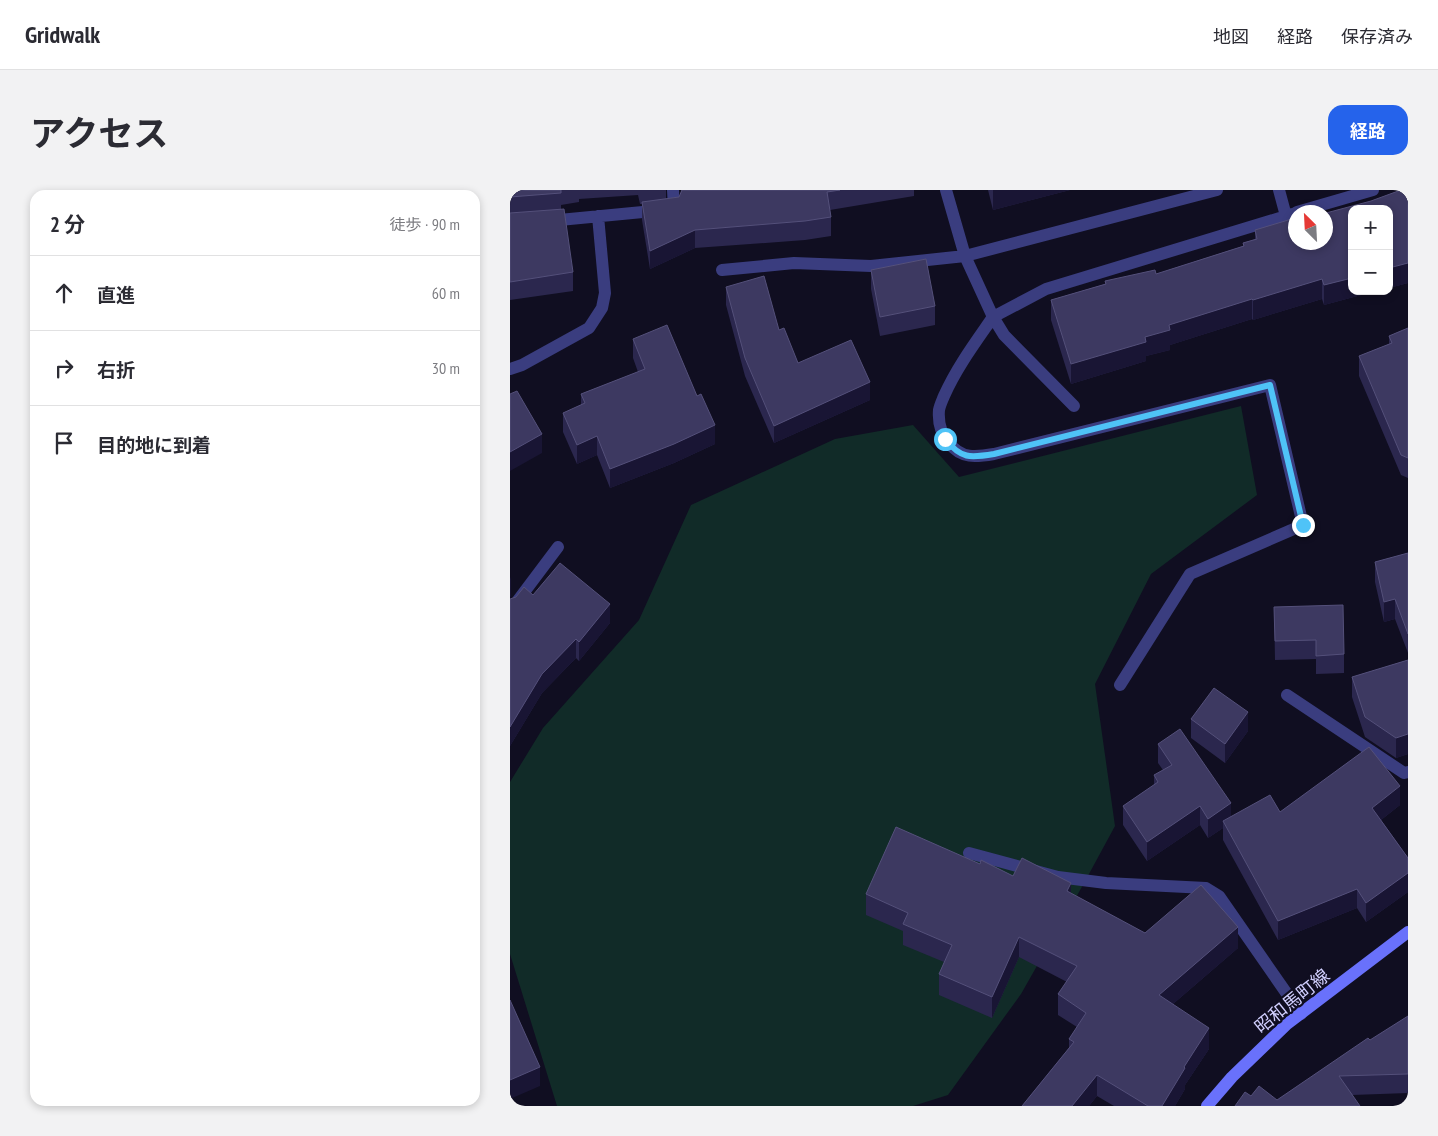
<!DOCTYPE html>
<html lang="ja">
<head>
<meta charset="utf-8">
<style>
	:root { --surface:#fff; --page:#f2f2f3; --text:#2b2b33; --muted:#7c7c81; --line:#e1e1e2; --accent:#2563eb }
	body { margin:0; font-family:"PT Sans Narrow","Noto Sans JP",sans-serif; background:var(--page); color:var(--text) }
	.controls { position:absolute; right:15px; top:15px; display:grid; overflow:hidden; border-radius:10px; box-shadow:0 2px 8px #0003 }
	.controls button { width:45px; height:45px; display:grid; place-items:center; padding:0; border:0; border-bottom:1px solid var(--line); background:var(--surface); color:var(--text); font:25px sans-serif }
	.compass { position:absolute; left:778px; top:15px; width:45px; height:45px; border-radius:50%; background:var(--surface); box-shadow:0 2px 8px #0003; rotate:336deg }
	.stop { position:absolute; width:15px; height:15px; margin:-11px; border:4px solid #4fc3f7; border-radius:50%; background:#fff }
	.stop.end { background:#4fc3f7; border-color:#fff; box-shadow:0 1px 5px #0008 }
	.list { margin:0; padding:0; list-style:none }
	h2 { display:flex; justify-content:space-between; align-items:center; height:65px; margin:0; padding:0 20px; font-size:21px }
	h2 small { font-size:16px; font-weight:400; color:var(--muted) }
	.list li { display:grid; grid-template-columns:32px 1fr auto; gap:15px; align-items:center; box-sizing:border-box; height:75px; padding:0 20px; border-top:1px solid var(--line) }
	.list b { display:block; font-size:19px; white-space:nowrap }
	.list em { font-size:16px; font-style:normal; color:var(--muted) }
	.icon { flex:none; width:28px; height:28px; fill:none; stroke:currentColor; stroke-width:2; stroke-linecap:round; stroke-linejoin:round }
	.map { position:relative; flex:none; width:898px; height:916px; overflow:hidden; border-radius:15px }
	header { display:flex; align-items:center; gap:30px; box-sizing:border-box; height:70px; padding:0 25px; background:var(--surface); border-bottom:1px solid var(--line) }
	header strong { font-size:24px }
	nav { display:flex; gap:28px; margin-inline-start:auto; font-size:18px }
	.intro { display:flex; align-items:center; justify-content:space-between; box-sizing:border-box; height:120px; padding:0 30px }
	h1 { margin:0; font-size:35px }
	.button { padding:12px 22px; border-radius:15px; background:var(--accent); color:#fff; font-size:18px; font-weight:700 }
	main { display:flex; gap:30px; padding:0 30px }
	aside { flex:1; background:var(--surface); border-radius:15px; box-shadow:0 2px 8px #0003 }
	.map>svg:first-child { display:block }
	.green { fill:#112b28 }
	.lines { fill:none; stroke-linecap:round; stroke-linejoin:round }
	.street { stroke:#3a3d7f; stroke-width:12 }
	.secondary { stroke:#6971fb; stroke-width:12 }
	.wall { fill:#2b274e }
	.shaded-wall { fill:#191534 }
	.building { fill:#3d3961; stroke:#54507a }
	.route { stroke:#4fc3f7; stroke-width:6 }
	.labels { text-anchor:middle; dominant-baseline:central; stroke-width:4.5; stroke-linejoin:round; paint-order:stroke }
	.street-label { font-size:18px; fill:#d1cffe; stroke:#100e21 }
</style>
</head>
<body>
<header>
<strong>Gridwalk</strong>
<nav><a>地図</a><a>経路</a><a>保存済み</a></nav>
</header>
<div class="intro"><h1>アクセス</h1><a class="button">経路</a></div>
<main>
<aside>
<h2>2 分<small>徒歩 · 90 m</small></h2>
<ul class="list">
<li><svg class="icon" aria-label="ahead" viewBox="0 0 24 24"><path d="M12 20V5M6 11l6-6 6 6"/></svg><div><b>直進</b></div><em>60 m</em></li>
<li><svg class="icon" aria-label="right" viewBox="0 0 24 24"><path d="M7 20v-9h11M14 6l5 5-5 5"/></svg><div><b>右折</b></div><em>30 m</em></li>
<li><svg class="icon" aria-label="arrive" viewBox="0 0 24 24"><path d="M6 21V4h12l-3 4 3 4H6"/></svg><div><b>目的地に到着</b></div></li>
</ul>
</aside>
<div class="map">
<svg width="898" height="916" viewBox="0 0 898 916">
	<rect width="100%" height="100%" fill="#100e21"/>
	<path class="green" d="M 731,216 L 747,305 L 641,384 L 585,494 L 605,636 L 573,695 L 511,804 L 438,905 L 403,916 L 47,916 L 0,764 L 0,592 L 33,538 L 129,430 L 181,315 L 325,249 L 403,235 L 449,287 Z"/>
	<g class="lines">
		<path class="street" d="M 436,0 L 455,66 L 483,127 L 536,99 L 786,23
			M 769,0 L 776,26
			M 787,22 L 863,0
			M 39,31 L 164,19 L 163,0
			M 212,80 L 284,73 L 361,76 L 455,66 L 707,0
			M 0,179 L 12,175 L 79,138 L 92,118 L 95,103 L 88,26
			M 564,216 L 494,145 L 483,127 C 465,153 447,177 434,206 C 432,211 430,215 429,220 C 428,232 431,244 439,253 C 451,269 466,267 484,264 L 760,195 L 793,335 L 680,384 L 610,495
			M 0,421 L 48,357
			M 777,505 L 894,583 L 898,582
			M 459,663 L 548,687 L 596,693 L 696,698 L 709,706 L 791,824"/>
		<path class="secondary" d="M 697,916 L 722,887 L 777,834 L 898,742"/>
	</g>
	<path class="wall" d="M 0,0 L 156,0 L 156,9 L 169,7 L 171,2 L 171,0 L 404,0 L 404,6 L 320,20 L 321,27 L 321,46 L 295,50 L 185,58 L 140,79 L 132,30 L 132,14 L 130,14 L 128,5 L 69,9 L 69,12 L 51,15 L 51,19 L 63,82 L 63,101 L 0,110 Z
		M 478,0 L 560,0 L 483,20 Z
		M 898,0 L 898,93 L 879,98 L 879,19 L 842,101 L 866,101 L 814,115 L 812,109 L 743,130 L 742,129 L 660,155 L 660,160 L 636,166 L 636,171 L 561,194 L 541,130 L 541,110 L 595,94 L 595,91 L 646,84 L 733,56 L 733,53 L 745,49 L 745,40 L 786,52 Z
		M 361,80 L 425,116 L 425,135 L 370,146 L 361,99 Z
		M 216,97 L 269,140 L 288,173 L 360,210 L 264,253 L 235,186 L 216,115 Z
		M 898,138 L 898,288 L 891,285 L 849,186 L 849,166 L 879,154 L 879,146 Z
		M 123,149 L 205,254 L 164,273 L 100,298 L 87,265 L 67,274 L 53,242 L 53,223 L 71,215 L 71,204 L 128,182 L 123,168 Z
		M 898,363 L 898,463 L 885,429 L 874,432 L 865,392 L 865,372 Z
		M 23,405 L 100,433 L 69,471 L 66,468 L 32,503 L 0,556 L 0,409 Z
		M 764,417 L 834,464 L 834,483 L 806,484 L 806,469 L 765,470 Z
		M 898,470 L 898,564 L 886,568 L 855,547 L 842,507 L 842,487 Z
		M 681,529 L 738,541 L 715,573 L 681,548 Z
		M 648,554 L 721,626 L 770,622 L 890,615 L 871,630 L 898,668 L 898,702 L 856,732 L 847,718 L 768,750 L 713,650 L 713,638 L 698,648 L 690,635 L 637,671 L 613,635 L 613,616 L 644,595 L 644,585 L 653,580 L 648,573 Z
		M 470,674 L 503,686 L 561,704 L 635,743 L 728,758 L 663,814 L 699,859 L 675,895 L 675,899 L 665,916 L 604,916 L 587,906 L 579,916 L 512,916 L 559,858 L 559,849 L 567,837 L 548,825 L 548,804 L 557,792 L 509,767 L 482,828 L 429,805 L 429,784 L 434,772 L 393,755 L 393,741 L 356,725 L 356,704 Z
		M 898,826 L 898,903 L 842,905 L 725,916 L 741,906 L 767,910 Z"/>
	<path class="shaded-wall" d="M 483,0 L 560,0 L 483,20 Z
		M 185,40 L 185,58 L 140,79 L 140,61 Z
		M 898,73 L 898,93 L 879,98 L 879,78 Z
		M 842,88 L 842,101 L 866,101 L 814,115 L 814,95 Z
		M 812,89 L 812,109 L 743,130 L 743,110 Z
		M 742,109 L 742,129 L 660,155 L 660,160 L 636,166 L 636,171 L 561,194 L 561,174 L 635,147 L 659,135 Z
		M 360,192 L 360,210 L 264,253 L 264,236 Z
		M 205,235 L 205,254 L 164,273 L 100,298 L 100,279 Z
		M 32,244 L 32,263 L 0,281 L 0,262 Z
		M 87,246 L 87,265 L 67,274 L 67,255 Z
		M 1,387 L 1,406 L 0,408 L 0,389 Z
		M 885,409 L 885,429 L 874,432 L 874,412 Z
		M 100,414 L 100,433 L 69,471 L 69,452 Z
		M 66,449 L 66,468 L 32,503 L 0,556 L 0,537 L 32,484 Z
		M 738,522 L 738,541 L 715,573 L 715,554 Z
		M 898,544 L 898,564 L 886,568 L 886,548 Z
		M 890,596 L 890,615 L 862,637 L 862,618 Z
		M 721,613 L 721,632 L 713,631 L 713,638 L 698,648 L 698,629 Z
		M 690,616 L 690,635 L 637,671 L 637,652 Z
		M 898,683 L 898,702 L 856,732 L 856,713 Z
		M 561,693 L 561,714 L 557,701 Z
		M 847,699 L 847,718 L 768,750 L 768,731 Z
		M 728,737 L 728,758 L 649,826 L 649,805 Z
		M 509,747 L 509,767 L 482,828 L 482,807 Z
		M 699,838 L 699,859 L 675,895 L 675,899 L 665,916 L 652,916 L 674,877 Z
		M 30,877 L 30,896 L 0,909 L 0,890 Z
		M 587,885 L 587,906 L 579,916 L 562,916 Z"/>
	<path class="building" d="M 0,0 L 51,0 L 51,3 L 0,7 Z
		M 172,0 L 330,0 L 317,2 L 321,27 L 295,31 L 185,40 L 140,61 L 132,12 L 169,7 Z
		M 891,0 L 898,0 L 898,73 L 879,78 L 879,19 L 842,19 L 842,88 L 814,95 L 812,89 L 743,110 L 742,109 L 659,135 L 660,140 L 635,147 L 636,152 L 561,174 L 541,110 L 596,94 L 595,91 L 645,80 L 646,84 L 734,56 L 733,53 L 747,49 L 745,40 L 785,28 L 786,52 L 816,52 L 816,23 L 861,11 Z
		M 54,19 L 63,82 L 0,92 L 0,23 Z
		M 416,69 L 425,116 L 370,127 L 361,80 Z
		M 254,86 L 269,140 L 274,138 L 288,173 L 341,150 L 360,192 L 264,236 L 235,168 L 216,97 Z
		M 157,135 L 187,206 L 191,204 L 205,235 L 164,254 L 100,279 L 87,246 L 67,255 L 53,223 L 75,213 L 71,204 L 135,179 L 123,149 Z
		M 898,138 L 898,268 L 891,265 L 849,166 L 882,153 L 879,146 Z
		M 7,201 L 32,244 L 0,262 L 0,204 Z
		M 898,363 L 898,444 L 885,409 L 874,412 L 865,372 Z
		M 50,373 L 100,414 L 69,452 L 66,449 L 32,484 L 0,537 L 0,409 L 6,407 L 14,397 L 23,405 Z
		M 833,415 L 834,464 L 806,466 L 806,450 L 765,451 L 764,417 Z
		M 898,470 L 898,544 L 886,548 L 855,527 L 842,487 Z
		M 704,498 L 738,522 L 715,554 L 681,529 Z
		M 670,539 L 721,613 L 698,629 L 690,616 L 637,652 L 613,616 L 648,592 L 644,585 L 662,575 L 648,554 Z
		M 859,557 L 890,596 L 862,618 L 898,668 L 898,683 L 856,713 L 847,699 L 768,731 L 713,631 L 760,605 L 770,622 Z
		M 386,637 L 470,674 L 471,670 L 503,686 L 512,668 L 561,693 L 557,701 L 635,743 L 691,695 L 728,737 L 649,805 L 699,838 L 674,877 L 675,878 L 652,916 L 638,916 L 587,885 L 562,916 L 512,916 L 564,852 L 559,849 L 576,823 L 548,804 L 567,776 L 509,747 L 482,807 L 429,784 L 442,755 L 393,734 L 398,723 L 356,704 Z
		M 0,810 L 30,877 L 0,890 Z
		M 898,826 L 898,884 L 829,886 L 850,916 L 725,916 L 735,902 L 741,906 L 749,896 L 767,910 L 858,848 L 860,850 Z"/>
	<g class="lines">
		<path class="route" d="M 435,249 C 451,269 460,268 484,264 L 760,195 L 793,335"/>
	</g>
	<g class="labels">
		<g class="street-label">
			<text transform="translate(782 811) rotate(-39)">昭和馬町線</text>
		</g>
	</g>
</svg>
<div class="controls">
<button>+</button>
<button>−</button>
</div>
<svg class="compass" viewBox="-18 -18 36 36"><path d="M0-13l5 13h-10z" fill="#e53935"/><path d="M0 13l5-13h-10z" fill="#7c7c81"/></svg>
<div class="stop" style="left:435px;top:249px"></div>
<div class="stop end" style="left:793px;top:335px"></div>
</div>
</main>
</body>
</html>
